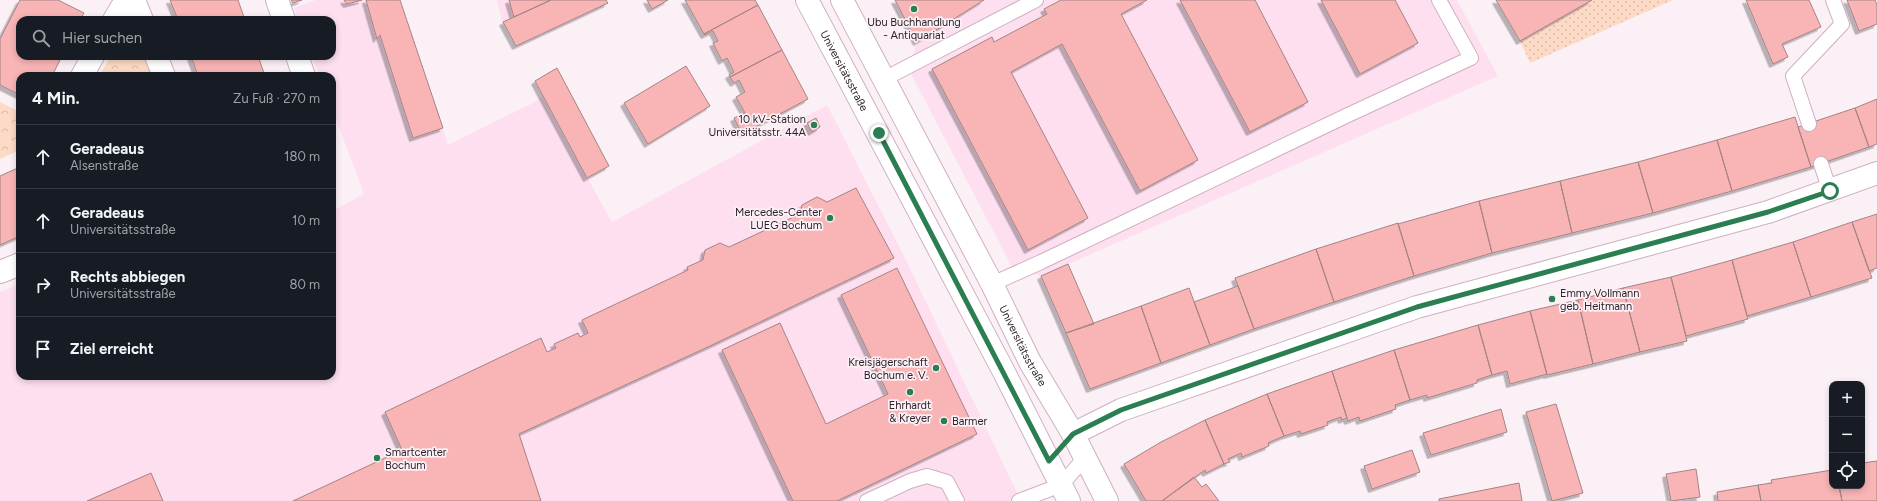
<!DOCTYPE html>
<html lang="de">
<head>
<meta charset="utf-8">
<style>
	:root { --surface:#171b24; --page:#242831; --text:#f1f3f6; --muted:#9ea1a6; --line:#363941 }
	body { margin:0; font-family:Figtree,sans-serif; background:var(--page); color:var(--text) }
	.controls { position:absolute; right:12px; bottom:12px; display:grid; overflow:hidden; border-radius:8px; box-shadow:0 2px 6px #0003 }
	.controls button { width:36px; height:36px; display:grid; place-items:center; padding:0; border:0; border-bottom:1px solid var(--line); background:var(--surface); color:var(--text); font:20px sans-serif }
	.stop { position:absolute; width:12px; height:12px; margin:-9px; border:3px solid #2b7e51; border-radius:50%; background:#fff }
	.stop.end { background:#2b7e51; border-color:#fff; box-shadow:0 1px 4px #0008 }
	.list { margin:0; padding:0; list-style:none }
	h2 { display:flex; justify-content:space-between; align-items:center; height:52px; margin:0; padding:0 16px; font-size:17px }
	h2 small { font-size:13px; font-weight:400; color:var(--muted) }
	.list li { display:grid; grid-template-columns:26px 1fr auto; gap:12px; align-items:center; box-sizing:border-box; height:64px; padding:0 16px; border-top:1px solid var(--line) }
	.list b { display:block; font-size:15px; white-space:nowrap }
	.list p { margin:0; font-size:13px; white-space:nowrap; color:var(--muted) }
	.list em { font-size:13px; font-style:normal; color:var(--muted) }
	.icon { flex:none; width:22px; height:22px; fill:none; stroke:currentColor; stroke-width:2; stroke-linecap:round; stroke-linejoin:round }
	.map { position:relative; flex:none; width:1877px; height:501px; overflow:hidden }
	.search { position:absolute; background:var(--surface); box-shadow:0 2px 6px #0003; left:16px; top:16px; width:320px; height:44px; display:flex; align-items:center; gap:10px; box-sizing:border-box; padding:0 14px; border-radius:12px; color:var(--muted); font-size:15px }
	.panel { position:absolute; background:var(--surface); box-shadow:0 2px 6px #0003; left:16px; top:72px; width:320px; height:308px; border-radius:12px }
	.map>svg:first-child { display:block }
	.built { fill:#fddff0 }
	.grass { fill:url(#grass-dots) }
	.park { fill:url(#park-crowns) }
	.building { fill:#f9b4b5; stroke:#a48485; filter:url(#shadow) }
	.lines { fill:none; stroke-linecap:round; stroke-linejoin:round }
	.service-casing { stroke:#cdb0c0; stroke-width:16 }
	.minor-casing { stroke:#cdb0c0; stroke-width:24 }
	.secondary-casing { stroke:#cdb0c0; stroke-width:24 }
	.service { stroke:#fff; stroke-width:14 }
	.minor { stroke:#fff; stroke-width:22 }
	.secondary { stroke:#fff; stroke-width:22 }
	.route { stroke:#2b7e51; stroke-width:5 }
	.poi-dot { fill:#2b7e51; stroke:#fcf0f7; stroke-width:1.5 }
	.labels { text-anchor:middle; dominant-baseline:central; stroke-width:3.5; stroke-linejoin:round; paint-order:stroke }
	.poi-label { font-size:11px; fill:#2d2228; stroke:#fcf0f7; text-anchor:end }
	.street-label { font-size:11px; fill:#2d2228; stroke:#fcf0f7 }
</style>
</head>
<body>
<div class="map">
<svg width="1877" height="501" viewBox="0 0 1877 501">
	<defs>
		<pattern id="grass-dots" width="8" height="8" patternUnits="userSpaceOnUse"><rect width="8" height="8" fill="#fcdac6"/><path d="M2 2h.1M6 6h.1" fill="none" stroke="#d8bbaa" stroke-width="1.8" stroke-linecap="round"/></pattern>
		<pattern id="park-crowns" width="20" height="18" patternUnits="userSpaceOnUse"><rect width="20" height="18" fill="#fcdac6"/><path d="M2 6a3 3 0 1 1 6 0M12 15a3 3 0 1 1 6 0" fill="none" stroke="#d8bbaa"/></pattern>
		<filter id="shadow"><feDropShadow dx="-3.5" dy="3.5" stdDeviation="0" flood-color="#0004"/></filter>
	</defs>
	<rect width="100%" height="100%" fill="#fcf0f7"/>
	<path class="built" d="M 316,0 L 400,0 L 448,145 L 533,103 L 542,96 L 612,222 L 827,105 L 905,258 L 1021,501 L 0,501 L 0,292 L 20,284 L 20,376 L 332,376 L 332,211 L 364,194 L 332,109 L 332,76 L 319,76 L 312,56 L 332,56 L 332,20 L 298,20 L 294,8 Z
		M 497,0 L 550,0 L 502,22 Z
		M 985,0 L 1457,0 L 1498,76 L 1041,276 L 1012,267 L 909,70 L 917,42 Z"/>
	<path class="grass" d="M 1592,0 L 1673,0 L 1530,63 L 1520,41 Z"/>
	<path class="park" d="M 111,56 L 145,56 L 153,76 L 99,76 Z
		M 0,102 L 20,112 L 20,150 L 0,159 Z"/>
	<path class="building" d="M 20,0 L 58,0 L 84,13 L 80,20 L 20,20 L 20,56 L 62,56 L 52,76 L 20,76 L 20,95 L 0,85 L 0,39 Z
		M 170,0 L 238,0 L 245,20 L 178,20 Z
		M 291,0 L 302,0 L 293,3 Z
		M 344,0 L 362,0 L 347,4 Z
		M 366,0 L 400,0 L 443,128 L 413,138 L 380,35 L 377,39 Z
		M 509,0 L 551,0 L 514,17 Z
		M 551,0 L 606,0 L 608,3 L 516,46 L 503,22 Z
		M 647,0 L 668,0 L 652,9 Z
		M 685,0 L 755,0 L 758,5 L 704,34 Z
		M 895,0 L 984,0 L 917,42 Z
		M 1061,0 L 1147,0 L 1121,14 L 1198,160 L 1140,191 L 1062,44 L 1011,72 L 1088,218 L 1028,250 L 932,69 L 992,37 L 994,42 L 1047,14 L 1044,9 Z
		M 1180,0 L 1255,0 L 1308,102 L 1250,132 Z
		M 1321,0 L 1395,0 L 1418,43 L 1360,74 Z
		M 1496,0 L 1592,0 L 1520,41 Z
		M 1746,0 L 1809,0 L 1821,27 L 1782,44 L 1788,57 L 1773,64 Z
		M 1847,0 L 1875,0 L 1877,5 L 1877,24 L 1859,31 Z
		M 758,5 L 782,50 L 730,77 L 729,75 L 734,72 L 727,58 L 722,61 L 713,43 L 718,41 L 713,31 L 705,35 L 704,34 Z
		M 782,50 L 808,99 L 742,134 L 734,118 L 745,113 L 736,97 L 745,92 L 739,80 L 734,83 L 730,77 Z
		M 191,56 L 258,56 L 265,76 L 198,76 Z
		M 686,66 L 710,106 L 648,144 L 624,103 Z
		M 557,68 L 609,166 L 587,178 L 535,81 Z
		M 1877,99 L 1877,144 L 1869,147 L 1855,108 Z
		M 1855,108 L 1869,147 L 1811,167 L 1798,127 Z
		M 1795,117 L 1811,167 L 1732,191 L 1717,140 Z
		M 816,118 L 820,127 L 812,132 L 807,123 Z
		M 1717,140 L 1732,191 L 1653,213 L 1638,162 Z
		M 1638,162 L 1653,213 L 1572,233 L 1560,181 Z
		M 20,167 L 20,236 L 0,245 L 0,176 Z
		M 1560,181 L 1572,233 L 1492,253 L 1479,201 Z
		M 856,188 L 894,258 L 710,346 L 519,434 L 541,501 L 293,501 L 402,450 L 385,412 L 541,338 L 547,352 L 556,348 L 554,344 L 578,333 L 580,337 L 588,333 L 582,320 L 688,270 L 687,267 L 703,260 L 705,250 L 720,243 L 729,247 L 800,214 L 802,205 L 817,197 L 827,202 Z
		M 1479,201 L 1492,253 L 1414,276 L 1398,224 Z
		M 1877,214 L 1877,268 L 1869,271 L 1852,222 Z
		M 1852,222 L 1872,278 L 1811,297 L 1793,242 Z
		M 1398,223 L 1414,276 L 1334,302 L 1316,249 Z
		M 1793,242 L 1811,297 L 1747,316 L 1732,260 Z
		M 1316,249 L 1334,302 L 1254,329 L 1235,278 Z
		M 1732,260 L 1748,319 L 1686,336 L 1671,277 Z
		M 1068,264 L 1094,324 L 1066,333 L 1041,276 Z
		M 897,268 L 977,434 L 837,501 L 793,501 L 722,350 L 780,323 L 826,424 L 888,394 L 841,295 Z
		M 1671,277 L 1687,341 L 1640,352 L 1623,288 Z
		M 1238,286 L 1254,329 L 1210,345 L 1194,302 Z
		M 1189,288 L 1210,345 L 1161,363 L 1141,306 Z
		M 1623,288 L 1640,352 L 1593,364 L 1578,300 Z
		M 1578,300 L 1593,364 L 1547,375 L 1530,311 Z
		M 1141,306 L 1161,363 L 1090,389 L 1066,333 Z
		M 1530,311 L 1547,374 L 1510,384 L 1507,371 L 1492,375 L 1478,325 Z
		M 1478,325 L 1492,375 L 1477,380 L 1477,383 L 1427,398 L 1427,395 L 1410,400 L 1394,350 Z
		M 1394,350 L 1410,400 L 1395,405 L 1396,409 L 1360,421 L 1359,417 L 1348,421 L 1332,371 Z
		M 1332,371 L 1347,418 L 1342,420 L 1341,417 L 1327,422 L 1328,425 L 1301,434 L 1300,431 L 1284,436 L 1267,394 Z
		M 1267,394 L 1284,436 L 1268,443 L 1269,446 L 1242,457 L 1241,453 L 1228,459 L 1230,462 L 1224,464 L 1205,420 Z
		M 1556,404 L 1583,493 L 1552,501 L 1526,412 Z
		M 1501,409 L 1507,432 L 1431,455 L 1423,433 Z
		M 1205,420 L 1224,464 L 1206,473 L 1205,470 L 1162,501 L 1146,501 L 1124,464 L 1161,442 Z
		M 1412,450 L 1420,472 L 1372,489 L 1364,466 Z
		M 1877,461 L 1877,501 L 1842,501 L 1839,486 L 1862,486 L 1862,463 Z
		M 1696,469 L 1700,497 L 1671,501 L 1666,474 Z
		M 1832,470 L 1832,486 L 1839,486 L 1842,501 L 1761,501 L 1758,485 L 1772,483 L 1771,480 Z
		M 151,473 L 163,501 L 87,501 Z
		M 1194,477 L 1202,487 L 1206,484 L 1219,501 L 1162,501 Z
		M 1519,483 L 1522,501 L 1439,501 L 1439,499 Z
		M 1758,485 L 1761,501 L 1718,501 L 1717,492 Z"/>
	<g class="lines">
		<defs>
			<path id="service" d="M 884,79 L 1036,0
				M 1809,124 L 1793,76 L 1842,24 L 1833,0
				M 1821,164 L 1830,191
				M 992,284 L 1041,262 L 1348,115 L 1471,58 L 1439,0
				M 867,501 L 910,481 L 927,476 L 947,482 L 957,501
				M 1019,501 L 1061,485 L 1084,459"/>
			<path id="minor" d="M 134,0 L 142,20
				M 277,0 L 284,20
				M 114,20 L 126,0
				M 156,56 L 164,76
				M 297,56 L 304,76
				M 82,76 L 93,56
				M 0,272 L 20,264
				M 1073,434 L 1121,410 L 1417,307 L 1768,212 L 1877,173"/>
			<g id="secondary">
				<path id="s1" d="M 807,0 L 1004,372 L 1069,501"/>
				<path id="s2" d="M 842,0 L 992,284 L 1030,362 L 1073,434 L 1107,501"/>
			</g>
		</defs>
		<use href="#service" class="service-casing"/>
		<use href="#minor" class="minor-casing"/>
		<use href="#secondary" class="secondary-casing"/>
		<use href="#service" class="service"/>
		<use href="#minor" class="minor"/>
		<use href="#secondary" class="secondary"/>
	</g>
	<g class="lines">
		<path class="route" d="M 879,133 L 1049,461 L 1073,434 L 1121,410 L 1417,307 L 1768,212 L 1830,191"/>
	</g>
	<g class="poi-dot">
		<circle cx="914" cy="9" r="4"/>
		<circle cx="814" cy="125" r="4"/>
		<circle cx="830" cy="218" r="4"/>
		<circle cx="1552" cy="299" r="4"/>
		<circle cx="936" cy="368" r="4"/>
		<circle cx="910" cy="392" r="4"/>
		<circle cx="944" cy="421" r="4"/>
		<circle cx="377" cy="458" r="4"/>
	</g>
	<g class="labels">
		<g class="poi-label">
			<text x="914" y="22" text-anchor="middle">Ubu Buchhandlung<tspan x="914" dy="13">- Antiquariat</tspan></text>
			<text x="806" y="119">10 kV-Station<tspan x="806" dy="13">Universitätsstr. 44A</tspan></text>
			<text x="822" y="212">Mercedes-Center<tspan x="822" dy="13">LUEG Bochum</tspan></text>
			<text x="1560" y="293" text-anchor="start">Emmy Vollmann<tspan x="1560" dy="13">geb. Heitmann</tspan></text>
			<text x="928" y="362">Kreisjägerschaft<tspan x="928" dy="13">Bochum e. V.</tspan></text>
			<text x="910" y="405" text-anchor="middle">Ehrhardt<tspan x="910" dy="13">&amp; Kreyer</tspan></text>
			<text x="952" y="421" text-anchor="start">Barmer</text>
			<text x="385" y="452" text-anchor="start">Smartcenter<tspan x="385" dy="13">Bochum</tspan></text>
		</g>
		<g class="street-label">
			<text stroke="none"><textPath href="#s1" startOffset="80">Universitätsstraße</textPath></text>
			<text stroke="none"><textPath href="#s2" startOffset="390">Universitätsstraße</textPath></text>
		</g>
	</g>
</svg>
<div class="controls">
<button>+</button>
<button>−</button>
<button><svg class="icon" aria-label="locate" viewBox="0 0 24 24"><circle cx="12" cy="12" r="6"/><path d="M12 2v4M12 18v4M2 12h4M18 12h4"/></svg></button>
</div>
<div class="stop" style="left:1830px;top:191px"></div>
<div class="stop end" style="left:879px;top:133px"></div>
<div class="search"><svg class="icon" aria-label="search" viewBox="0 0 24 24"><circle cx="10" cy="10" r="6"/><path d="M15 15l6 6"/></svg>Hier suchen</div>
<section class="panel">
<h2>4 Min.<small>Zu Fuß · 270 m</small></h2>
<ul class="list">
<li><svg class="icon" aria-label="ahead" viewBox="0 0 24 24"><path d="M12 20V5M6 11l6-6 6 6"/></svg><div><b>Geradeaus</b><p>Alsenstraße</p></div><em>180 m</em></li>
<li><svg class="icon" aria-label="ahead" viewBox="0 0 24 24"><path d="M12 20V5M6 11l6-6 6 6"/></svg><div><b>Geradeaus</b><p>Universitätsstraße</p></div><em>10 m</em></li>
<li><svg class="icon" aria-label="right" viewBox="0 0 24 24"><path d="M7 20v-9h11M14 6l5 5-5 5"/></svg><div><b>Rechts abbiegen</b><p>Universitätsstraße</p></div><em>80 m</em></li>
<li><svg class="icon" aria-label="arrive" viewBox="0 0 24 24"><path d="M6 21V4h12l-3 4 3 4H6"/></svg><div><b>Ziel erreicht</b></div></li>
</ul>
</section>
</div>
</body>
</html>
